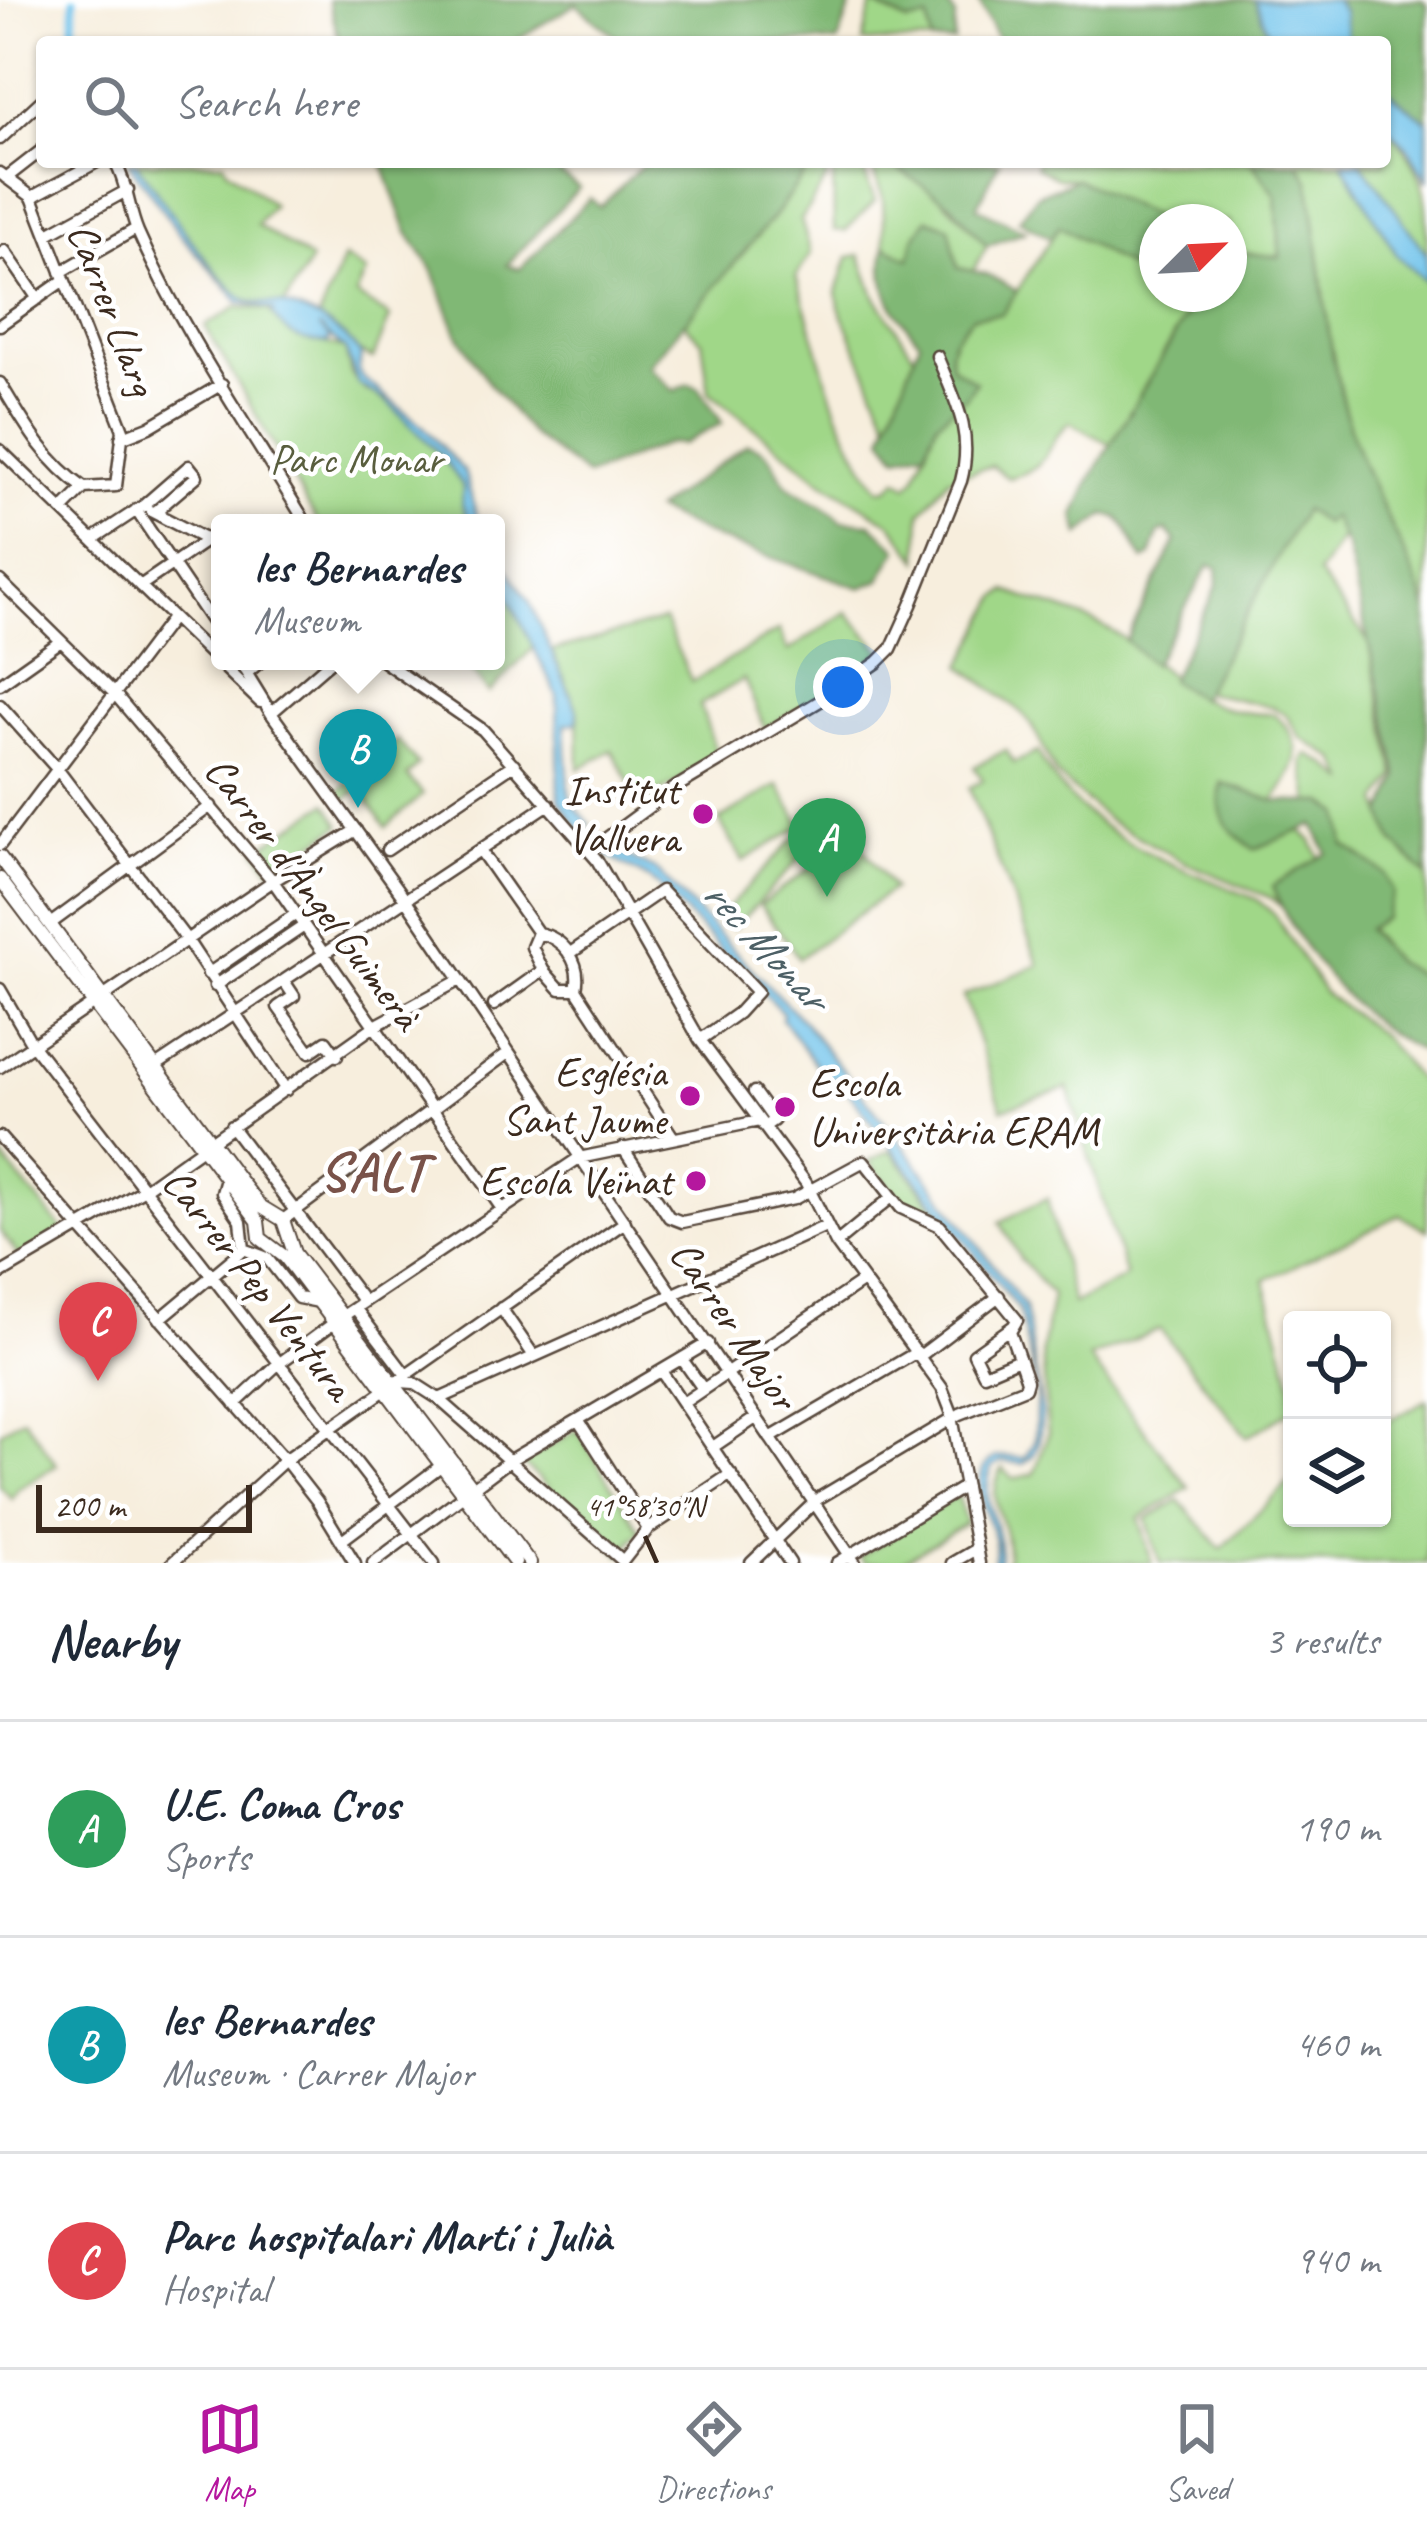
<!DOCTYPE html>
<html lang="en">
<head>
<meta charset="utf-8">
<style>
	:root { --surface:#fff; --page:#f6f6f7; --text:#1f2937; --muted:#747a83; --line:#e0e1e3; --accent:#b5179e }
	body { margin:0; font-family:Caveat,sans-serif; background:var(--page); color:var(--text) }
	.controls { position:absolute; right:36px; bottom:36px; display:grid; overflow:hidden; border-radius:12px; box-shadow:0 3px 9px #0004 }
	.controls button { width:108px; height:108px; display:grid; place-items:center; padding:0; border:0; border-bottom:3px solid var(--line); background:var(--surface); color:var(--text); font:60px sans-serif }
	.compass { position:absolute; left:1139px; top:204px; width:108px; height:108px; border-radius:50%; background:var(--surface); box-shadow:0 3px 9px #0004; rotate:66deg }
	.scale { position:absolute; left:36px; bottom:30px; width:216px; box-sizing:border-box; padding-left:12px; border:6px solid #3b2a1e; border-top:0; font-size:33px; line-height:42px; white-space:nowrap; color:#3b2a1e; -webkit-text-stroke:9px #fff; paint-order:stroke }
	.you { position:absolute; left:843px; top:687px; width:42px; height:42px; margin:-30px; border:9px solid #fff; border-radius:50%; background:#1a73e8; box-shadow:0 0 0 18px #1a73e833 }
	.badge { display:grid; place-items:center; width:78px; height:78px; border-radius:50%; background:var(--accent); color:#fff; font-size:39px; font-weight:700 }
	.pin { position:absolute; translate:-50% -99px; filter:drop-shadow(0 3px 6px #0008) }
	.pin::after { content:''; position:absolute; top:63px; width:42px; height:36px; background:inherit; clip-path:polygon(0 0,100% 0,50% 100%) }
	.popup { position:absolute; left:211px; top:514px; width:294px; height:156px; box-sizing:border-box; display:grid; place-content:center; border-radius:12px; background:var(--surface); filter:drop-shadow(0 3px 9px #0005); font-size:39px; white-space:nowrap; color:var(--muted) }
	.popup b { font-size:45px; color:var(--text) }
	.popup::after { content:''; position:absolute; left:50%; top:100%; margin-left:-24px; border:24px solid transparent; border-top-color:var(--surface) }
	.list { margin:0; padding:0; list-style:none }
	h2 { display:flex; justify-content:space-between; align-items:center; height:156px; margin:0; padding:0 48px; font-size:51px }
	h2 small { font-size:39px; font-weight:400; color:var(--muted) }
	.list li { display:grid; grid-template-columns:78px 1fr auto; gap:36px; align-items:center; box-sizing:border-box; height:216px; padding:0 48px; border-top:3px solid var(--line) }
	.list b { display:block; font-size:45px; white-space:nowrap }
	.list p { margin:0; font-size:39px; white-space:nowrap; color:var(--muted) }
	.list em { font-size:39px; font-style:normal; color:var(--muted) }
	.icon { flex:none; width:66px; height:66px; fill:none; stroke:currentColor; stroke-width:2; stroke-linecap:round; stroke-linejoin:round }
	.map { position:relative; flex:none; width:1427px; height:1563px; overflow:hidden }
	.search { position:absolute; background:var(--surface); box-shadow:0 3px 9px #0004; left:36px; right:36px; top:36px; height:132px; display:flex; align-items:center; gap:30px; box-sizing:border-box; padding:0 42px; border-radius:12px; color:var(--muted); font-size:45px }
	.sheet { height:804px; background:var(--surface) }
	nav { display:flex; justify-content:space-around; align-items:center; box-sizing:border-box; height:168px; border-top:3px solid var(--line); background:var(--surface); font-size:33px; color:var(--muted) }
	nav a { display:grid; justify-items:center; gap:6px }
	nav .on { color:var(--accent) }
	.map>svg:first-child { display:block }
	.green { fill:#a0d788; stroke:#6e8053; stroke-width:3 }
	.forest { fill:#80b874; stroke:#5e7149; stroke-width:3 }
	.water { fill:#6fc3eb; stroke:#557684; stroke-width:3 }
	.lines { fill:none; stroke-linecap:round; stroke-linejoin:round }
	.canal { stroke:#6fc3eb; stroke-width:8 }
	.minor-casing { stroke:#57473b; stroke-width:15 }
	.major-casing { stroke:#57473b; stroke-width:16 }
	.minor { stroke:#fff; stroke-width:10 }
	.major { stroke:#fff; stroke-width:12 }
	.ticks { fill:none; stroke:#3b2a1e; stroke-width:4.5 }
	.poi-dot { fill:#b5179e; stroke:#fff; stroke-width:4.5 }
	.labels { text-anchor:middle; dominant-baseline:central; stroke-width:9; stroke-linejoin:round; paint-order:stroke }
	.street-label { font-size:42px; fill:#3b2a1e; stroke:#fff }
	.park-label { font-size:42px; fill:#595e3e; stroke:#fff }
	.poi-label { font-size:42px; fill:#3b2a1e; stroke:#fff; text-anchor:end }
	.water-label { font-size:45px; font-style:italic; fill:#4d6066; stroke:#fff }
	.district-label { font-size:54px; font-weight:bold; letter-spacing:3px; fill:#795249; stroke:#fff }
	.ticks-label { font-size:30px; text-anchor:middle; fill:#3b2a1e; stroke:#fff; stroke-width:9; stroke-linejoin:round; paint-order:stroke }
</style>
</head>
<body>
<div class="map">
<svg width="1427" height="1563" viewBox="0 0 1427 1563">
	<rect width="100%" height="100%" fill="#fff"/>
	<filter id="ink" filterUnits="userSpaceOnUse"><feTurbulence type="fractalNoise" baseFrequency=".00833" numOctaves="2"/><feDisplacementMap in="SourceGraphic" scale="24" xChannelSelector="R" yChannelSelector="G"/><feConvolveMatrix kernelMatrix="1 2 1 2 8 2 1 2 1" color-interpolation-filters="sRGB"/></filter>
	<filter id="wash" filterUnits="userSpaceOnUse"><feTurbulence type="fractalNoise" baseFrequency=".004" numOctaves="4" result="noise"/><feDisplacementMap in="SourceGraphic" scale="48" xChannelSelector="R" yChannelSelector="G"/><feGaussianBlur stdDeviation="2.7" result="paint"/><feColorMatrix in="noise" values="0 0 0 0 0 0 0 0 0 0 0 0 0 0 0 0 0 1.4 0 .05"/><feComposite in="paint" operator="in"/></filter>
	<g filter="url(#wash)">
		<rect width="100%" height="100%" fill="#f7eedd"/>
		<path class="green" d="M 872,4 L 907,22 L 928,18 L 932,42 L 863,42 Z
			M 1385,125 C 1427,172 1427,191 1427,255 L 1361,162 L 1385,162 Z
			M 136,162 L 224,162 L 226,168 L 273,205 L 257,225 L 311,260 L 284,305 C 272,303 257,305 245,299 C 221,287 154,189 136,162 Z
			M 813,162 L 822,162 L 827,178 L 801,220 L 811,253 L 796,277 C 823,357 828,416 879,489 L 888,488 L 898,479 L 908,486 L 915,478 L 937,422 L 975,383 L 951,366 C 946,343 958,332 973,316 L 1002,314 L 1059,226 L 1157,284 L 1157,294 L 1173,294 L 1192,305 L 1111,445 L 1070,422 C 1040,448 1053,468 1008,478 L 992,466 L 949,478 L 921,513 L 919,560 L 891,523 L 825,483 L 709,392 L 702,341 L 684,323 L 775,215 Z
			M 833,162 L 860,162 L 875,201 L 845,231 L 834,230 Z
			M 870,162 C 914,162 960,215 987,246 L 973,271 L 958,268 L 928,219 L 914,239 L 910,260 L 885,246 L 883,198 Z
			M 1036,162 L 1252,162 L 1276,195 L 1280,258 L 1229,251 L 1229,222 L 1164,222 L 1077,179 L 1058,178 L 1036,167 Z
			M 1297,162 L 1342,162 L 1397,255 L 1427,283 L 1427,611 C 1407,547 1368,489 1349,425 C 1325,345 1322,262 1309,181 Z
			M 860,255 L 875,296 L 916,358 L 889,423 L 839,307 L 837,292 L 848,257 Z
			M 344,258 L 366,272 L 356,295 L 390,317 L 373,359 C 355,353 337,331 318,319 Z
			M 237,307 L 268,310 C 298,346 307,335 345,349 L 351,374 L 365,390 L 386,401 L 417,429 L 460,479 C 467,494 460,508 470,523 L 318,523 L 205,326 Z
			M 1304,508 L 1332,516 L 1342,537 L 1318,574 L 1368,641 L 1396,776 L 1379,802 L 1393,841 L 1427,876 L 1427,980 L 1395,962 L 1367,928 L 1385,875 L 1344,845 L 1325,803 L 1311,805 L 1303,762 L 1307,754 L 1328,765 L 1349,783 L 1336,759 L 1301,738 L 1286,715 L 1273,707 L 1204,692 Z
			M 496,572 L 534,647 L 489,693 L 464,661 L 496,661 Z
			M 1007,591 C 1044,606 1087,614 1120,636 C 1177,675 1193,715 1274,714 C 1310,746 1297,767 1274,801 L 1222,783 L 1254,849 L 1300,830 L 1312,841 L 1320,859 L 1273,885 L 1281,906 L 1269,897 L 1186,863 L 1109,821 L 1056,774 L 1032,725 L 1021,712 L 962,666 L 998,597 Z
			M 847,612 L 882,651 L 847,679 L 765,729 L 744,679 L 700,705 L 718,757 L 641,804 L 612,750 L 579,769 L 578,711 L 552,651 L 664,620 L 692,682 L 779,630 L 788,651 Z
			M 397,740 L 418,765 L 407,776 L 423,794 L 386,827 L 360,789 L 340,802 L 335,795 Z
			M 1006,750 L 1014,763 L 1038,752 C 1077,835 1177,866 1256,899 L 1274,914 L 1324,993 L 1382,1036 L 1427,1090 L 1427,1230 L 1400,1215 L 1265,1280 L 1292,1386 L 1292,1410 L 1247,1437 L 1160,1329 L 1089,1358 L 1189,1488 L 1139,1518 L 1152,1563 L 1006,1563 C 1013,1523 981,1502 1003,1468 L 1013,1479 L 1034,1474 L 1048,1434 L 1042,1351 L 1052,1295 L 1021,1260 L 1000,1222 L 1047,1198 L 1073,1304 L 1126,1277 L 1068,1088 L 1002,1109 L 963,996 L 1039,965 L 969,788 L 983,780 L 974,767 Z
			M 778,785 L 802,826 L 743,861 L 719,820 Z
			M 327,803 L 341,825 L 272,871 L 257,850 Z
			M 827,804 L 840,816 L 733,929 L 720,916 Z
			M 854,836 L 893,889 L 799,958 L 760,905 Z
			M 891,1150 L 943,1218 L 941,1220 L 903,1203 L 869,1161 Z
			M 0,1155 L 64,1231 L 19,1257 L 0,1231 Z
			M 1427,1400 L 1427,1563 L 1160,1563 L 1146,1519 L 1179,1500 L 1221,1549 L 1292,1480 L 1292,1518 L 1382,1518 L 1382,1424 Z
			M 23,1417 L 57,1465 L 18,1489 L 12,1499 L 0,1486 L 0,1432 Z
			M 577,1430 L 640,1530 L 621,1555 L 522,1463 Z
			M 957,1495 L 966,1523 L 900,1563 L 865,1563 L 860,1556 Z"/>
		<path class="forest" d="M 328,0 L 853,0 L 838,42 L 622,42 L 576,4 L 512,42 L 340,42 Z
			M 874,0 L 944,0 L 955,15 L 954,42 L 932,42 L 928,19 L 908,22 L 872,4 Z
			M 978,0 L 1255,0 L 1272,42 L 999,42 Z
			M 1335,0 L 1422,0 L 1427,6 L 1427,121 L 1385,89 L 1385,42 L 1348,42 L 1343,11 Z
			M 382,162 L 561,162 L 559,173 L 579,188 L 507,265 L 520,269 L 590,198 L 600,207 L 646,162 L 813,162 L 775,215 L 648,366 L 674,391 L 688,384 L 699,388 L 722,423 L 682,444 L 668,443 L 587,476 L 532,435 L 488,382 L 457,333 L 432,269 L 407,231 Z
			M 887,162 L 999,162 L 977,207 L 1025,231 L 987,246 L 951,204 Z
			M 1252,162 L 1297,162 L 1309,180 C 1322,262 1325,345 1349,425 C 1368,489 1407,547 1427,611 L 1427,876 L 1393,841 L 1383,814 L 1399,777 L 1347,548 L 1332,517 L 1324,524 L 1304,509 L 1200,699 L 1170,680 L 1218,584 L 1217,567 L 1209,565 L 1153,665 L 1126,641 L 1176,541 L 1166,530 L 1159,533 L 1151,556 L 1144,560 C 1132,548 1132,530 1117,517 L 1105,515 L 1080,535 L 1075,516 L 1090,480 L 1192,306 L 1173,294 L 1229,294 L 1229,251 L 1280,257 L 1276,195 Z
			M 1077,179 L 1164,222 L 1157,222 L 1157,284 L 1059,226 L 1051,238 L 1019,220 L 1037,195 Z
			M 927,219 L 949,227 L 958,268 L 987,274 L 1017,291 L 1002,314 L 973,316 C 958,332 946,343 951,366 L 976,382 L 967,396 L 937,422 L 926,450 L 898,456 L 883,437 L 920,341 C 891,309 878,289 885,246 L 910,259 L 914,239 Z
			M 747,444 C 777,451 770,464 786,483 C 799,498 824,502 841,521 L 871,523 L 898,549 L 880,580 L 861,588 L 720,540 L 655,510 Z
			M 1222,783 L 1274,801 L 1325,803 L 1340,813 L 1345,845 L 1385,874 L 1393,892 L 1385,918 L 1367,929 L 1395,962 L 1427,980 L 1427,1054 C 1357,1023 1302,956 1272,886 L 1327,853 L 1314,825 L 1254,849 C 1229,831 1213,816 1222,783 Z"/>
		<path class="water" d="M 1255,0 L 1335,0 L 1343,11 L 1348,42 L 1272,42 Z
			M 1385,89 L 1427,121 L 1427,182 L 1409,149 L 1385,125 Z
			M 128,162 L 136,162 C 154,188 222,289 247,300 C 258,305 272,302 284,305 C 313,313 344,330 361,355 L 359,371 L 363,378 L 424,427 L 464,471 L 479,523 L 470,523 L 462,505 L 463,486 L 442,456 L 386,401 L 358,384 L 345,349 L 319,327 L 330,336 L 328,343 C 302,342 287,337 272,314 L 274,310 L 239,302 L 178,232 Z
			M 1342,162 L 1361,162 L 1427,255 L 1427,283 L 1397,255 Z
			M 496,551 L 529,601 L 578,712 L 577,723 L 565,724 L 569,792 L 571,802 L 590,824 L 581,831 L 559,800 L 557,695 L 496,572 Z
			M 598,833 L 619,852 L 657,871 L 805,1023 L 907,1150 L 1025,1307 L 1042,1412 L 1039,1442 L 1033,1456 L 1023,1464 L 1002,1461 L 992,1467 C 977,1508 1006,1525 998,1563 L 993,1563 C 994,1553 997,1544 993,1535 C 986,1514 966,1470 997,1457 C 1006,1454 1017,1459 1025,1458 L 1035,1440 L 1037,1389 L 1019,1310 L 836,1076 L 827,1080 L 782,1019 L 783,1013 L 657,885 C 634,867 611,863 589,841 Z"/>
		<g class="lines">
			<path class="canal" d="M 73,42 L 74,0"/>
		</g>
	</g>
	<g filter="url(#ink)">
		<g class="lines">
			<defs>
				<path id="minor" d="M 0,139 L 42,100
					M 115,162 C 128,185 128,209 138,232 C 183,334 249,428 306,523
					M 0,173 L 32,197 L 123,430 L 116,486 L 84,488 L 63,509
					M 6,178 L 42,150
					M 32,197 L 97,162
					M 48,234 L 128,190
					M 0,255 L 5,251 L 38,299
					M 61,272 L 136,229
					M 0,325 L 64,280
					M 0,383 C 24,423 45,461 84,488
					M 121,438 L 149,427 L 222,384
					M 0,450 L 260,702
					M 136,510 L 220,634
					M 151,511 L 220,547
					M 93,539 L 143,506 L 189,466 L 197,476 L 155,512
					M 0,581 L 114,693 L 273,881 L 502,1209
					M 140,586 L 207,540
					M 239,661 L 271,713 L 406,900 L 855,1563
					M 383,661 L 483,730 L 597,860 L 700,1040 L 806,1183 L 836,1243 L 942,1388 L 951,1411 L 979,1563
					M 247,673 L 261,661
					M 0,684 L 61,641
					M 0,705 L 58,770 L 187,940 L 286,1090
					M 271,713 L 331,661
					M 0,845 L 172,618
					M 387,850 L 514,764
					M 480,850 L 538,933
					M 589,851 L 676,787 L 835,692 L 878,662 L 891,649 L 911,605 L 961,481 C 974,432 955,400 937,356
					M 50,924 L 211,806
					M 538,933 C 564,938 582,963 576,989 L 560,989 L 543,970 L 532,947 Z
					M 569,954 L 661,891 L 757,992 L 738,1013 L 700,1040
					M 208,974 L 296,914
					M 284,981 L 294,996 L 278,1007 L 310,1052 L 326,1041 L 337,1056
					M 215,986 L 304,926
					M 0,989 L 32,1044 L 434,1563
					M 576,989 L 673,1137
					M 494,1005 L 543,970
					M 157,1065 L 549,804
					M 0,1067 L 273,881 L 356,830
					M 754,1092 L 774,1120 L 764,1127
					M 231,1126 L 364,1302
					M 0,1137 L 285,1460 L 317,1501 L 355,1563
					M 623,1148 L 669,1217 L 682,1222 L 794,1199 L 864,1161 L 901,1208 L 940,1226 L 1017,1320 L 1010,1332 L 1027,1381 L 1025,1388 L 960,1414 L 819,1498 L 751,1563
					M 226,1179 L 222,1193 L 241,1221 L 244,1249 L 267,1258 L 298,1298 L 319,1302
					M 283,1220 L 508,1053
					M 836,1243 L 892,1197
					M 0,1274 L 143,1190 L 373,1027 L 460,980
					M 355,1308 L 406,1375
					M 501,1308 L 534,1356
					M 343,1316 L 579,1158 L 759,1121
					M 160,1319 L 244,1249
					M 1012,1327 L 974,1354 L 984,1374 L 1019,1359
					M 920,1356 L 999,1296
					M 682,1359 L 703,1389
					M 661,1371 L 790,1563
					M 401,1382 L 414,1383 L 439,1399 L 623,1561 L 648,1529 L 578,1420
					M 439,1399 L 826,1226
					M 683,1403 L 863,1281
					M 235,1404 L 277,1365 L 334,1323
					M 770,1438 L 917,1352
					M 713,1447 L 757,1417
					M 648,1529 L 731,1474
					M 342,1540 L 442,1465
					M 172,1563 L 285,1460 L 625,1222
					M 373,1563 L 510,1460 L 708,1343
					M 837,1563 L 965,1486
					M 952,1563 L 976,1549"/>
				<path id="major" d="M 0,857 L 241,1182 L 260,1206 L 283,1220 L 294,1253 L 530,1563
					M 0,879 L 258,1221 L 260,1238 L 285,1257 L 515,1563"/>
			</defs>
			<use href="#minor" class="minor-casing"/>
			<use href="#major" class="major-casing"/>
			<use href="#minor" class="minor"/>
			<use href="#major" class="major"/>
		</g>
	</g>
	<path class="ticks" d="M 645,1536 L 657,1563"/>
	<g class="poi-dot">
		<circle cx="703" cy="814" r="12"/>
		<circle cx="690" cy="1096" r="12"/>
		<circle cx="785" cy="1107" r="12"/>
		<circle cx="696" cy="1181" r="12"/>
	</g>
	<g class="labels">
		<g class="street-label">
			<text transform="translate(112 309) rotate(69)">Carrer Llarg</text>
			<text transform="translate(313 893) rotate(53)">Carrer d'Àngel Guimerà</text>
			<text transform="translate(258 1284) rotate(52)">Carrer Pep Ventura</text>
			<text transform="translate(734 1325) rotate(56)">Carrer Major</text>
		</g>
		<g class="park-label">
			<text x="356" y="459">Parc Monar</text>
		</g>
		<g class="poi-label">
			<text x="679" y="790">Institut<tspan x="679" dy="48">Vallvera</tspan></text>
			<text x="666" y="1072">Església<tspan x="666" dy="48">Sant Jaume</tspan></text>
			<text x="809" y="1083" text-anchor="start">Escola<tspan x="809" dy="48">Universitària ERAM</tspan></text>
			<text x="672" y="1181">Escola Veïnat</text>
		</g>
		<g class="water-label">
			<text transform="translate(765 944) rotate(47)">rec Monar</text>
		</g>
		<g class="district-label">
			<text x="374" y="1172">SALT</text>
		</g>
	</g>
	<g class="ticks-label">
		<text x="645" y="1516">41°58'30"N</text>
	</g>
</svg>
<div class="controls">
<button><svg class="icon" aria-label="locate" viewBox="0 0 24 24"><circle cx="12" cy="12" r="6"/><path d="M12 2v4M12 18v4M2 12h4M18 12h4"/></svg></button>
<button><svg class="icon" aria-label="layers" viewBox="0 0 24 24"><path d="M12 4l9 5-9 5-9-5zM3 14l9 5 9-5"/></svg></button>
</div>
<svg class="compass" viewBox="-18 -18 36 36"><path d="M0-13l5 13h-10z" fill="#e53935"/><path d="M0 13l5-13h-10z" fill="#747a83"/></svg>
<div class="scale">200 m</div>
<div class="you"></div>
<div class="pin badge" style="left:827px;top:897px;background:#2e9e5b">A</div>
<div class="pin badge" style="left:358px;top:808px;background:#0f9aa8">B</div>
<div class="popup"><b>les Bernardes</b>Museum</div>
<div class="pin badge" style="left:98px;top:1381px;background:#e0444e">C</div>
<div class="search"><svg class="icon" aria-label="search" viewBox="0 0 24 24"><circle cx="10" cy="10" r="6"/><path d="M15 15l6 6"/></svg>Search here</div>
</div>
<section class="sheet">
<h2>Nearby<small>3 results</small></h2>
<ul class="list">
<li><span class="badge" style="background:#2e9e5b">A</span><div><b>U.E. Coma Cros</b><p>Sports</p></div><em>190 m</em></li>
<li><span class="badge" style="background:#0f9aa8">B</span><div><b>les Bernardes</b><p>Museum · Carrer Major</p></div><em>460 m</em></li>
<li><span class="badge" style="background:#e0444e">C</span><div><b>Parc hospitalari Martí i Julià</b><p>Hospital</p></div><em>940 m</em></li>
</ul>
</section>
<nav>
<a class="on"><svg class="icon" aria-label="map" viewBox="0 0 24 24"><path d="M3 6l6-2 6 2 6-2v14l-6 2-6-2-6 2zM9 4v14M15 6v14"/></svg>Map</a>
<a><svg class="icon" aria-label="directions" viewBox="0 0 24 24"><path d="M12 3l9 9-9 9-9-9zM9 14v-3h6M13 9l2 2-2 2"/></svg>Directions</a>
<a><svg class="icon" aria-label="saved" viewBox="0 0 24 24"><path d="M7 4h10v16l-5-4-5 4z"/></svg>Saved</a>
</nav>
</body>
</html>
